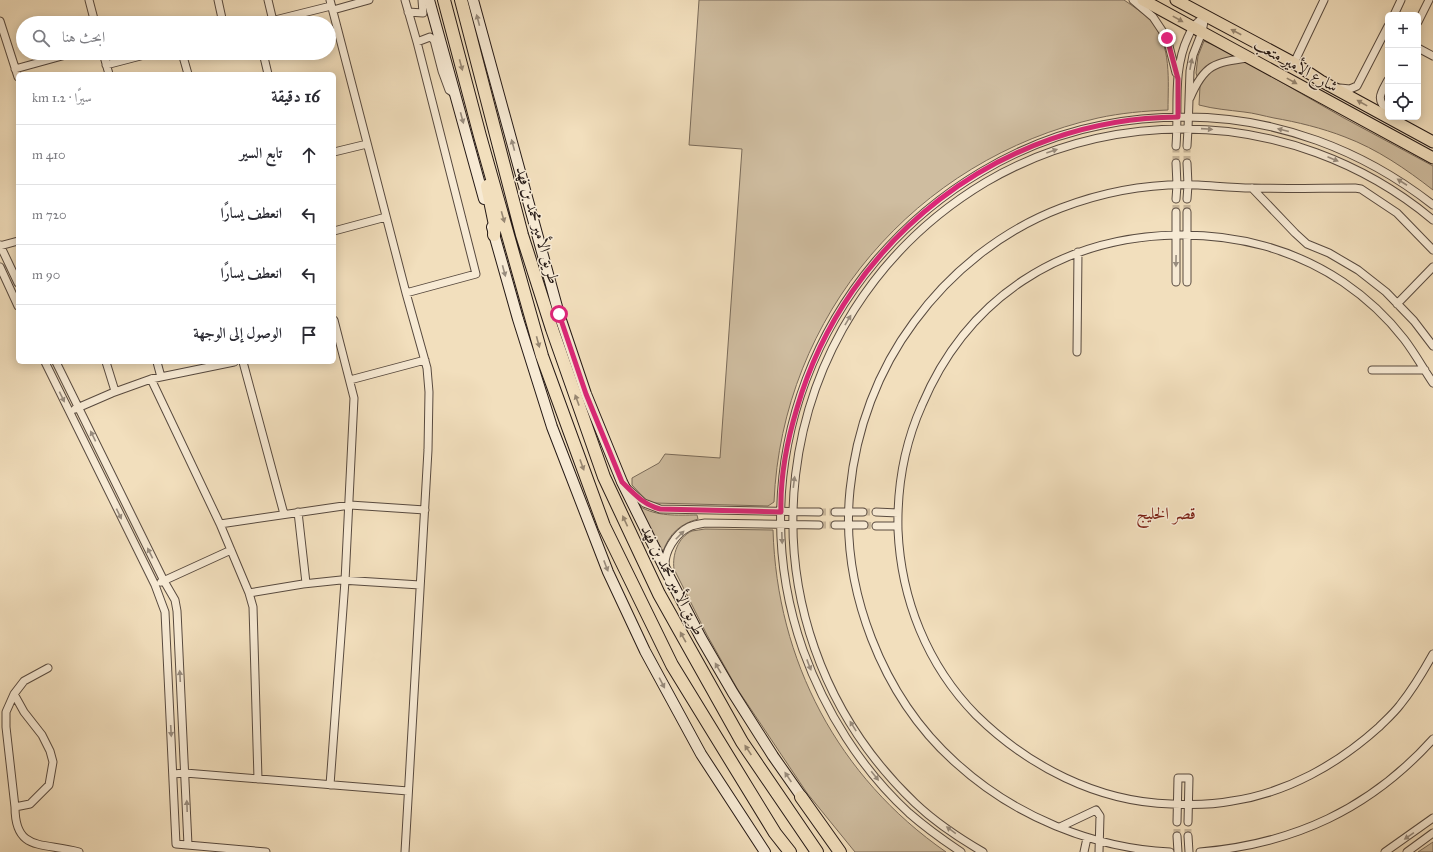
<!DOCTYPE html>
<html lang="ar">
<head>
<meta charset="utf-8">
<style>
	:root { --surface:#fff; --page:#f2f2f3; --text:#2b2b33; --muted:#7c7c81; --line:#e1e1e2 }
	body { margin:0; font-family:"IM FELL Great Primer",Amiri,serif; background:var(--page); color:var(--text); direction:rtl }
	.controls { position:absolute; right:12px; top:12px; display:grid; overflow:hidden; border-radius:6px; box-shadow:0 2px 10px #0003 }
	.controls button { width:36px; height:36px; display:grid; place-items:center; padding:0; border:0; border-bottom:1px solid var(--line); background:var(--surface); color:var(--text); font:20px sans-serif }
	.stop { position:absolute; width:12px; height:12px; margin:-9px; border:3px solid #db2777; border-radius:50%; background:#fff }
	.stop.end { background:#db2777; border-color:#fff; box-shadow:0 1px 4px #0008 }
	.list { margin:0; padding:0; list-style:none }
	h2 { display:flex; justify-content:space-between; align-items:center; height:52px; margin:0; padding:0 16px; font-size:17px }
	h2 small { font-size:13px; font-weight:400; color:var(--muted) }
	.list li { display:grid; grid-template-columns:26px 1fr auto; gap:12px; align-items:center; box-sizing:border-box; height:60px; padding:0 16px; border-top:1px solid var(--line) }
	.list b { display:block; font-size:15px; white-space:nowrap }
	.list em { font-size:13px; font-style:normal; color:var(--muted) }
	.icon { flex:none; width:22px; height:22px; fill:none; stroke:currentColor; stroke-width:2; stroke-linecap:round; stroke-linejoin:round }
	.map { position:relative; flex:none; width:1433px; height:852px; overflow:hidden; direction:ltr }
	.search { position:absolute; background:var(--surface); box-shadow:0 2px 10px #0003; left:16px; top:16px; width:320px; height:44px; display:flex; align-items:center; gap:10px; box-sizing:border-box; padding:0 14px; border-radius:22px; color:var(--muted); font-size:15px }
	.panel { position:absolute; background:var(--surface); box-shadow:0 2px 10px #0003; left:16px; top:72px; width:320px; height:292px; border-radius:6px; direction:rtl }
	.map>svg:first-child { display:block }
	.green { fill:#cfbda0; stroke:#7a6b5a }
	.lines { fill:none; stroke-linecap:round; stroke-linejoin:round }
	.street-tunnel { stroke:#c9b79b; stroke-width:7; stroke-dasharray:7 3.5; stroke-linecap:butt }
	.street-casing { stroke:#584a3f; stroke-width:9 }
	.secondary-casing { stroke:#251915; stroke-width:12 }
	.primary-casing { stroke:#251915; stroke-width:13 }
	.highway-casing { stroke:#251915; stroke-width:14 }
	.street { stroke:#f7ead4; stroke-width:7 }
	.secondary { stroke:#f7ead4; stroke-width:10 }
	.primary { stroke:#f2dfbd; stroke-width:11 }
	.highway { stroke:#f2dfbd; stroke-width:12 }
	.oneway { fill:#968671 }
	.oneway2 { fill:#988c7e }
	.route { stroke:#db2777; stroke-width:5 }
	.labels { text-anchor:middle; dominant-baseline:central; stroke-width:3; stroke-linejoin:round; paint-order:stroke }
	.street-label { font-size:16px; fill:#251915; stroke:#f7ead4 }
	.neighbourhood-label { font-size:17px; fill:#7a1f14; stroke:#f7ead4 }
</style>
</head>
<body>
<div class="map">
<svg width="1433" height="852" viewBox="0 0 1433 852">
	<rect width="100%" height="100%" fill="#f2dfbd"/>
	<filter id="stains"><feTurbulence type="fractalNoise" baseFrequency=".005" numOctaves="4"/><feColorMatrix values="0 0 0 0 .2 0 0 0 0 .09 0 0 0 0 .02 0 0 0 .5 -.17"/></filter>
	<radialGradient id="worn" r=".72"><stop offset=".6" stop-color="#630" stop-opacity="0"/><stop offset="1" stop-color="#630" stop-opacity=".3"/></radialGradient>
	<path class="green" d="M 699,0 L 1124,0 C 1133,6 1143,13 1151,21 C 1172,45 1168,81 1168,110 C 1144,111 1121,113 1098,118 C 916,159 782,315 774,502 L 768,506 L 654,503 L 646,500 L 632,485 L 632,478 L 659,463 L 665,454 L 720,458 L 742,149 L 689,145 Z
		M 1204,41 L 1225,50 L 1344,118 L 1433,166 L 1433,190 C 1406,169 1377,149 1345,137 C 1322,128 1297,122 1274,118 C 1264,116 1254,113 1244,112 C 1228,110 1214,109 1199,105 L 1200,86 L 1196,73 L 1198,56 Z
		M 639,506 C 657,517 677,515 697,515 L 698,519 C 680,524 670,533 663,551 L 651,531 Z
		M 705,529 L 773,530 C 777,661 838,777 946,852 L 855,852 L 807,793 L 738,690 L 707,635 L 674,569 C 672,555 678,537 692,531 C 696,530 701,530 705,529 Z
		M 1433,842 L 1433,852 L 1418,852 Z"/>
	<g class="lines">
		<path class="street-tunnel" d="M 1176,163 L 1176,146
			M 1187,163 L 1187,146
			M 1176,212 L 1176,199
			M 1187,212 L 1187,199
			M 819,512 L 835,512
			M 863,512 L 876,512
			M 819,525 L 835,525
			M 864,525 L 876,526
			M 1177,836 L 1177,822
			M 1188,836 L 1188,822"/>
		<defs>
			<path id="street" d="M 89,0 L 95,23
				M 218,0 L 223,23
				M 268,0 L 273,21
				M 330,0 L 406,293 L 427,368 L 429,392 L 428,450 L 405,852
				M 405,0 L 417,42 L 476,274 L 406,293
				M 1133,0 L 1153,17 L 1167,38 L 1176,73
				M 333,10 L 369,0
				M 408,12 L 423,13 L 422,0
				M 1394,15 L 1401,0
				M 0,21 L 18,77
				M 1418,22 L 1429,0
				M 263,23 L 331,6
				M 417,42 L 430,37 L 434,40 L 442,71 L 449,90 L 456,95
				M 1418,48 L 1433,56
				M 103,53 L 109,74
				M 182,53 L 188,74
				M 263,53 L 268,74
				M 1294,63 L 1324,0
				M 106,65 L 152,53
				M 15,69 L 73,53
				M 1388,80 C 1381,93 1375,99 1388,111
				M 1340,88 L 1350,89 L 1357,86 L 1388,26
				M 1190,98 C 1204,65 1214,62 1249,58
				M 1176,146 C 1179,109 1172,71 1188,37 C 1190,33 1191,29 1194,26 C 1197,22 1202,19 1205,16
				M 1187,146 L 1188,129 L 1190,71 L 1193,55 L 1202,32 L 1205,16
				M 334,152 L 367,144
				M 1176,163 L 1177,185 L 1176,199
				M 1187,163 L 1188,185 L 1187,199
				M 1252,188 L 1295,233 L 1307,244 L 1329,253 L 1358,270 L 1386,292 L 1414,321 L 1433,346
				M 1176,212 L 1176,282
				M 1187,212 L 1187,282
				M 334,231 L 386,217
				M 0,245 L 18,283
				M 0,246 L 18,241
				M 0,267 L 18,306
				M 1397,304 L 1433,267
				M 1077,352 L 1078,252
				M 45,362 L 155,585 L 165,612 L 176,844 L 266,852
				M 56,362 L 164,581 L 175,600 L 177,611 L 188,845
				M 106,362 L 115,391
				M 157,362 L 161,377
				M 243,362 L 284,514
				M 1372,370 L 1425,370
				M 151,379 L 220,524 L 249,593 L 253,607 L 258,779
				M 350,380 L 425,360
				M 1433,383 C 1423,368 1414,352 1404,339 C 1387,317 1365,297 1343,282 C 1294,249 1236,234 1177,235 C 1061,237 967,298 922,405 C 904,445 897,487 898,530 C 901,599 927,665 976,715 C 1028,766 1097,802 1171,804 C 1192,805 1212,805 1232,801 C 1287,793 1338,764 1379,727 C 1386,720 1394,713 1400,705 C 1412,690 1423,672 1433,654
				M 75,409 L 112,393 L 151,379 L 234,362
				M 627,488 L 644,503 L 660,509 L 819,512
				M 298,512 L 306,583
				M 835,512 L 863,512
				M 876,512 L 898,513
				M 220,524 L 350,505 L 425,510
				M 835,525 L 864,525
				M 876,526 L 898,526
				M 665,567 C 664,552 675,534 689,527 C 693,525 699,524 705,523 L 819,525
				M 161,582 L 231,550
				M 249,593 L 303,584 L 341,580 L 420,585
				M 14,694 L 24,712 L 42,735 L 50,751 L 53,762 L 49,785 L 30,804 L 15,807 C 15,852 42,842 79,852
				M 173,774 L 185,773 L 408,791
				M 330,785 L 345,581 L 354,398 L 334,320
				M 15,807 L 6,727 L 6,712 L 14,694 L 24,681 L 48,668
				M 1177,822 L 1178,778 L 1189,778 L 1188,822
				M 1060,827 L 1096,810 L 1100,816 L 1099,852
				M 1177,836 L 1178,852
				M 1188,836 L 1189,852
				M 961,852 C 943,840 925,827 909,813 C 861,769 825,711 803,650 C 739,468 816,270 981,172 C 1018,150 1060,133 1102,125 C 1130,119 1158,117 1186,117 C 1276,117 1363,150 1433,205
				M 983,852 C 959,838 935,822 915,803 C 725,622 763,315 986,182 C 1046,147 1114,129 1184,129 C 1274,129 1364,162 1433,220
				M 1084,852 L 1087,838
				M 1170,852 C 1092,848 1014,816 956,763 C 882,697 840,588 850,490 C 856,429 878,370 914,322 C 951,271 1003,230 1061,208 C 1105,191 1151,183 1198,185 C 1216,186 1234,188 1252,188 C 1287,189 1321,188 1355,188 L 1361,189 L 1397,213 L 1433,250
				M 1200,852 C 1294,844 1370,809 1433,739
				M 1385,852 L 1433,818
				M 1407,852 L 1433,833"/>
			<path id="secondary" d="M 429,0 L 484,199
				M 473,0 L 559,314 L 586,394 L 622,482 L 665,569 L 701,638 L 733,693 L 773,756 L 806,803
				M 492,227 L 518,319 L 552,427 L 608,572 L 645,651 L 701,754 L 765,852"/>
			<path id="primary" d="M 1143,0 L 1433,158
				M 1176,0 L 1294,63 L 1321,81 L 1433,142"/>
			<path id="highway" d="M 444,0 L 480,136 L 542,356 L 604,526 L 672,665 L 775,833 L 790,852
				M 461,0 L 522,235 L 552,329 L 604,477 L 659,594 L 742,742 L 817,852
				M 487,186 L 495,225 L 494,235
				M 801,797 L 840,852"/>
		</defs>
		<use href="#street" class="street-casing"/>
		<use href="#secondary" class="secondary-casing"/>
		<use href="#primary" class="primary-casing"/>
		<use href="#highway" class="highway-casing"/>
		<use href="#street" class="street"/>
		<use href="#secondary" class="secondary"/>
		<use href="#primary" class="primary"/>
		<use href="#highway" class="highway"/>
	</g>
	<defs><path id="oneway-solid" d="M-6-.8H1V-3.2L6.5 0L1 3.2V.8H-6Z"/></defs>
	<g class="oneway">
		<use href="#oneway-solid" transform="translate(1178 19) rotate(29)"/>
		<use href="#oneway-solid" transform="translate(1236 32) rotate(-152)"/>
		<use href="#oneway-solid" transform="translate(461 65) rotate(75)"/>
		<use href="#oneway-solid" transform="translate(1292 81) rotate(29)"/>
		<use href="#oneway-solid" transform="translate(1362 103) rotate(-151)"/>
		<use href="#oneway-solid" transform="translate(503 217) rotate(74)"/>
		<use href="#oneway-solid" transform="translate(538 342) rotate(75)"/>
		<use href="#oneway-solid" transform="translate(577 400) rotate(-110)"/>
		<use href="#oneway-solid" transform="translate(582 465) rotate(70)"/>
		<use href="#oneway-solid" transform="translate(625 521) rotate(-115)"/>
		<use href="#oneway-solid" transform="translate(683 637) rotate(-119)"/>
		<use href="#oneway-solid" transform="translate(748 750) rotate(-124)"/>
	</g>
	<g class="oneway2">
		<use href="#oneway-solid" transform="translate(478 20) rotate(-105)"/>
		<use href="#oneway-solid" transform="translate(1191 64) rotate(-79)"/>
		<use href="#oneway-solid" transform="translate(462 118) rotate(75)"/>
		<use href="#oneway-solid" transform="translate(1207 129) rotate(4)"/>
		<use href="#oneway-solid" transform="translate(1283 130) rotate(-166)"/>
		<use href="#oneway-solid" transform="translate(513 145) rotate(-105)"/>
		<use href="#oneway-solid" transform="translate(1052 151) rotate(-19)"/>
		<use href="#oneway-solid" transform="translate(1333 159) rotate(23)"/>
		<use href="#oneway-solid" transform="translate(1402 182) rotate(-147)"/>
		<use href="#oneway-solid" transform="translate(1176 261) rotate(91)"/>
		<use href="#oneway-solid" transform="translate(504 271) rotate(75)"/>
		<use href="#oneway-solid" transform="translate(848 320) rotate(-59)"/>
		<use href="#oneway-solid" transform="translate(62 397) rotate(64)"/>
		<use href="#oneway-solid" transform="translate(93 436) rotate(-116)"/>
		<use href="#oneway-solid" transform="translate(794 482) rotate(-83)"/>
		<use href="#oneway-solid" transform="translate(119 514) rotate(64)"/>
		<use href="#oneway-solid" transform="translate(680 535) rotate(-45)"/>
		<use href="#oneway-solid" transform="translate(782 538) rotate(88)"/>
		<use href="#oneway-solid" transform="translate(150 553) rotate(-116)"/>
		<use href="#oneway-solid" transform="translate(606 566) rotate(69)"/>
		<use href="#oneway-solid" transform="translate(809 665) rotate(69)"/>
		<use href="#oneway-solid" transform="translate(718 668) rotate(-120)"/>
		<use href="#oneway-solid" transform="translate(180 676) rotate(-93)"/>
		<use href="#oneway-solid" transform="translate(662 683) rotate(62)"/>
		<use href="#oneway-solid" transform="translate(853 726) rotate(-122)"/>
		<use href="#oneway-solid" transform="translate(171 731) rotate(87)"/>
		<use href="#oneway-solid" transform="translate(875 776) rotate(51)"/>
		<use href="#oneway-solid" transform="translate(788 777) rotate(-124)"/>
		<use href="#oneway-solid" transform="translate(187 806) rotate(-92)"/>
		<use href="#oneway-solid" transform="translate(951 830) rotate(-144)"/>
		<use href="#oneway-solid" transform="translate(1409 836) rotate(145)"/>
	</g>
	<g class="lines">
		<path class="route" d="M 559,314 L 586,394 L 622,482 C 634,494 644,505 660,509 L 781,512 C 780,477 787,441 797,408 C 846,239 1001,118 1178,117 L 1178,79 L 1167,38"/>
	</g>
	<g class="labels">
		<g class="street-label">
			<text transform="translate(1296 65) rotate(29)">شارع الأمير متعب</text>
			<text transform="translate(538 225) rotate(74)">طريق الأمير محمد بن فهد</text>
			<text transform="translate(673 580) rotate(63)">طريق الأمير محمد بن فهد</text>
		</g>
		<g class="neighbourhood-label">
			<text x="1166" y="513">قصر الخليج</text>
		</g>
	</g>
	<rect width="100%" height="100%" filter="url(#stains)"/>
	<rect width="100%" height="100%" fill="url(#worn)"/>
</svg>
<div class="controls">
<button>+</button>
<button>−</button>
<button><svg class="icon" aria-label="locate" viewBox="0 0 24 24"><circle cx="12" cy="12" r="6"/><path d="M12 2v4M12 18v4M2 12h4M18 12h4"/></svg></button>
</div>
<div class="stop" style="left:559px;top:314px"></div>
<div class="stop end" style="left:1167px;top:38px"></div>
<div class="search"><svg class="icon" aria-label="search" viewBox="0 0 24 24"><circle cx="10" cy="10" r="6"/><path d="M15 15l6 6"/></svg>ابحث هنا</div>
<section class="panel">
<h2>16 دقيقة<small>سيرًا · 1.2 km</small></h2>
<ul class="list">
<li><svg class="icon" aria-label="ahead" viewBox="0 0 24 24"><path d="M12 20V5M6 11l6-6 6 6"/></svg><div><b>تابع السير</b></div><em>410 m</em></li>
<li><svg class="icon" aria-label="left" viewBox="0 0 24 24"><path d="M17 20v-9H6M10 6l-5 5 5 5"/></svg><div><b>انعطف يسارًا</b></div><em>720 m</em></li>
<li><svg class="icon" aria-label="left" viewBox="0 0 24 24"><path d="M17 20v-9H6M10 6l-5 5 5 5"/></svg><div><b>انعطف يسارًا</b></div><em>90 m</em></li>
<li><svg class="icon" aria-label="arrive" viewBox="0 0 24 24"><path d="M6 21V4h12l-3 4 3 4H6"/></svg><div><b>الوصول إلى الوجهة</b></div></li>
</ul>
</section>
</div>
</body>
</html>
